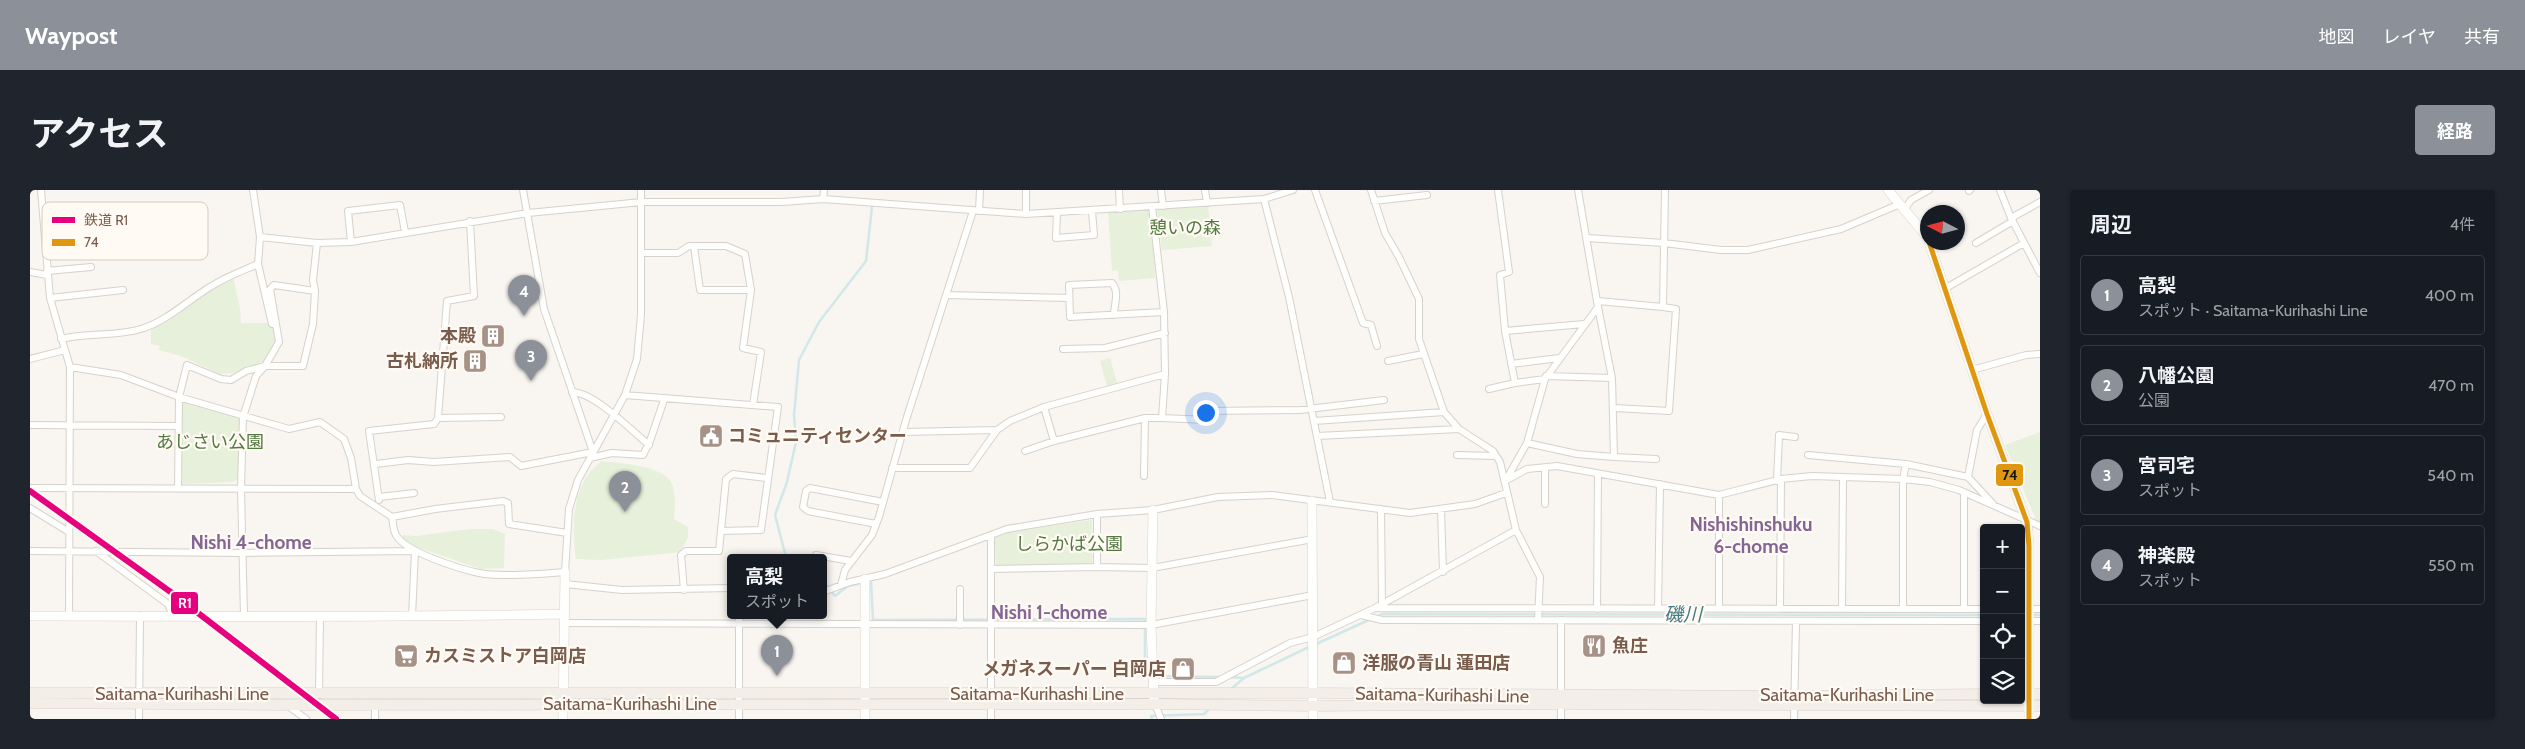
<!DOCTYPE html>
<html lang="ja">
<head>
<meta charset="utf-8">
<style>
	:root { --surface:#171b24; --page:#20242c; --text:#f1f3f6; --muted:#9ea1a6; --line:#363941; --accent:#8c9099 }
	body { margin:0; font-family:Cabin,"Noto Sans JP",sans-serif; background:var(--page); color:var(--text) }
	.controls { position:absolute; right:15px; bottom:15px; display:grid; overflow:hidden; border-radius:5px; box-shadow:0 1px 4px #0004 }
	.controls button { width:45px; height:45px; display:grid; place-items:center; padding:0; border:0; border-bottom:1px solid var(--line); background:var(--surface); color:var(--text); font:25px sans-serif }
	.compass { position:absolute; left:1890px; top:15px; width:45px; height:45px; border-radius:50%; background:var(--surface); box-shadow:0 1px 4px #0004; rotate:276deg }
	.you { position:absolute; left:1175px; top:222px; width:18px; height:18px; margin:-12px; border:4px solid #fff; border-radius:50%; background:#1a73e8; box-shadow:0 0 0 8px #1a73e833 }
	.badge { display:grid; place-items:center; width:32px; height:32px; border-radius:50%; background:var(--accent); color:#fff; font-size:16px; font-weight:700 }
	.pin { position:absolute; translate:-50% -41px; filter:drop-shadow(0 1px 2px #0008) }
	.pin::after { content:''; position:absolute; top:26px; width:18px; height:15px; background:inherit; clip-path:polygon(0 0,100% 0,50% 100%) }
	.popup { position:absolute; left:697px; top:364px; width:100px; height:65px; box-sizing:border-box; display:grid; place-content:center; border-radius:5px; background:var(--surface); filter:drop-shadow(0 1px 4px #0005); font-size:16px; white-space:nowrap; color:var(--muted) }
	.popup b { font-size:19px; color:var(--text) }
	.popup::after { content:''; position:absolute; left:50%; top:100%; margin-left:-10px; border:10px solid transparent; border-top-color:var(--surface) }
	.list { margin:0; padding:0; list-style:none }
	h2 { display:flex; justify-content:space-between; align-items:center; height:65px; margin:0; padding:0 20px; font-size:21px }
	h2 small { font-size:16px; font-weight:400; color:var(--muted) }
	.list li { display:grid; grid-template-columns:32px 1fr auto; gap:15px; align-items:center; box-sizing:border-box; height:80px; margin:0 10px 10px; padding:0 10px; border:1px solid var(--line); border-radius:5px }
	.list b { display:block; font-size:19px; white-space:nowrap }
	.list p { margin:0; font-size:16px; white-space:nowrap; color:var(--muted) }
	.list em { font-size:16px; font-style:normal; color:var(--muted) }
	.icon { flex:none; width:28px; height:28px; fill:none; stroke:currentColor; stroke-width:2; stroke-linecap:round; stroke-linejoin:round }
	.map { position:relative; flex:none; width:2010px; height:529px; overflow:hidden; border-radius:5px }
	header { display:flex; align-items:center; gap:30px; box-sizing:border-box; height:70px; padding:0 25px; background:var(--accent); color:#fff }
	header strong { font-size:24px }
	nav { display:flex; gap:28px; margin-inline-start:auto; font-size:18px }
	.intro { display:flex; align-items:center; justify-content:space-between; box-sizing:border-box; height:120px; padding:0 30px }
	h1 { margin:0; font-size:35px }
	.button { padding:12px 22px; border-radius:5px; background:var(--accent); color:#fff; font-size:18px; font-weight:700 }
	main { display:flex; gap:30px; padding:0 30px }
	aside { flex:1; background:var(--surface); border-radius:5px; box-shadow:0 1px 4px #0004 }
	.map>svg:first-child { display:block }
	.green { fill:#e7f0db }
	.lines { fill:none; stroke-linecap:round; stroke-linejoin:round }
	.stream { stroke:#d0e8ea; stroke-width:2.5 }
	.street-casing { stroke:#d7d1cb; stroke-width:8 }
	.secondary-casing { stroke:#d9d2cb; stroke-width:10 }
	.primary-casing { stroke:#dad1cc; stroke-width:11 }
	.street { stroke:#fefefd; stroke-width:6 }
	.secondary { stroke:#fefefd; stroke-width:9 }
	.primary { stroke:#f3eee8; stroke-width:10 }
	.bus-1-casing { stroke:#fffaf3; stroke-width:9 }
	.bus-1 { stroke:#de970f; stroke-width:5 }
	.rail-1-casing { stroke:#fffaf3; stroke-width:10 }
	.rail-1 { stroke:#e5007d; stroke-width:6 }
	.labels { text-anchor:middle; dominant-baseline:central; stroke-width:4.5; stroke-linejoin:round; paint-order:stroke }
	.park-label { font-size:18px; fill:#537a41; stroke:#fffaf3 }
	.poi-label { font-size:18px; font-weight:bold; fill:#7a5c4d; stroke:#fffaf3; text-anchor:start }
	.street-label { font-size:18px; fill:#7a5c4d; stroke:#fffaf3 }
	.neighbourhood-label { font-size:19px; font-weight:bold; fill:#846695; stroke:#fffaf3 }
	.water-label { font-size:19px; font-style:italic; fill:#437c86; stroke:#fffaf3 }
	.key { fill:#fffaf3; stroke:#d7cbc1; stroke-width:1 }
	.key-label { font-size:14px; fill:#7a5c4d }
	.line-badge { stroke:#fffaf3; stroke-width:2 }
	.badge-label { font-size:14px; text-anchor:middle; font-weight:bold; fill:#fff }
	.pale-badge-label { font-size:14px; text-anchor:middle; font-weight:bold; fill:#111 }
</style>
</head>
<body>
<header>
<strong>Waypost</strong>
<nav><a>地図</a><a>レイヤ</a><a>共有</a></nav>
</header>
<div class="intro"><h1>アクセス</h1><a class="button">経路</a></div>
<main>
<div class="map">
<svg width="2010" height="529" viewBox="0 0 2010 529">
	<rect width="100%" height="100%" fill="#f9f5f0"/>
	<path class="green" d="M 1178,16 L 1182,56 L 1132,60 L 1127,19 Z
		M 1121,19 L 1125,88 L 1089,91 L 1088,80 L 1082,81 L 1078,22 Z
		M 203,87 L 210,118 L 211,133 L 243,133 L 246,149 L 232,175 L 219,176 L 204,183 L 190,184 L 151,166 L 129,160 L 130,156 L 121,154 L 121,140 C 149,123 174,102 203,87 Z
		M 1080,168 L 1087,193 L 1077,196 L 1070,171 Z
		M 151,211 L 209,228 L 209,288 L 203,292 L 152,294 Z
		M 2010,242 L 2010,335 L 2008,335 L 1975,255 Z
		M 571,271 C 588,273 635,275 642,294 C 646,305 645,317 644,329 L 658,337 L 658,347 L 651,362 L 571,370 L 546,369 C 542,343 542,313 555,289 C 559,282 566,276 571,271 Z
		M 1062,330 L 1062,373 L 966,376 L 965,348 L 980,342 Z
		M 440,339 L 463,339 L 475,344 L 474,378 L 451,379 L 375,353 L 372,345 L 386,346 Z"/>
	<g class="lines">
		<path class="stream" d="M 756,367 L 745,325 L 757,292 L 766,252 L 764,225 L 769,170 L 789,132 L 836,71 L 842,17
			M 793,391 L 805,406 L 818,396 L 841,391 L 843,430 L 1115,429 L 1115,486 L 1121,486
			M 1991,425 L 2010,425
			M 1346,427 L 1352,424 L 1954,425
			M 1284,455 L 1341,429
			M 1126,486 L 1191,487
			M 1199,487 L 1213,488
			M 1201,499 L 1214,488 L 1279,457
			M 1122,529 L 1121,526 L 1174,524 L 1180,518"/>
		<defs>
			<path id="street" d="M 11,0 L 20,108 L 40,177 L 39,426
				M 493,0 L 514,119 L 563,262
				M 996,0 L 996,24
				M 1089,0 L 1090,19
				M 1131,0 L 1133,16
				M 1175,0 L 1177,13
				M 1285,0 L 1333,133 L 1341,135 L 1347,156
				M 1341,0 L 1355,43 L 1369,67 L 1389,109 L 1389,149 L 1414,222 L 1429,239 L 1463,261 L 1470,272 L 1486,340 L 1510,387 L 1508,430
				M 1468,0 L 1479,82 L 1470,85 L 1475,141 L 1485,193 L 1515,189
				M 1970,0 L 1981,28 L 2010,83
				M 1939,1 L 1940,0
				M 793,9 L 794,0
				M 1234,9 L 1259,107 L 1300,312
				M 1344,11 L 1397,5
				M 1875,19 L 1881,10 L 1899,0
				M 949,21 L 950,0
				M 1027,22 L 1026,48 L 1064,45 L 1062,21
				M 1981,28 L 2010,12
				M 230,47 L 287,53 L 321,52 L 498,23 L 612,12 L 752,12 L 793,9 L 996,24 L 1234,9 L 1263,0
				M 1557,48 L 1634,53 L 1691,60 L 1718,60 L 1811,39 L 1870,14
				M 321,52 L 318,21 L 370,15 L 375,42
				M 1946,53 L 1983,31
				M 664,56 L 670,100 L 721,100
				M 612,63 L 648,63 L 659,56 L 696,56 L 715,64 L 721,100 L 713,158 L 731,162 L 723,215
				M 228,74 L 242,134
				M 17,81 L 61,77
				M 0,82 L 17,85
				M 1916,98 L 1994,53
				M 916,105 L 1039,108
				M 20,108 L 93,100
				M 1568,111 L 1633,117 L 1635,0
				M 1084,125 C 1084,114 1090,102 1082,93 L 1039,95 L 1040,127 L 1134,122
				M 1475,141 L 1554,134
				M 31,149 C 58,142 85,147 111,139 C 137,131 157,111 180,97 C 195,87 212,81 228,74 L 230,47 L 223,0
				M 1033,159 L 1075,158 L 1135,143
				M 0,169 L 35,160
				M 1358,171 L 1393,164
				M 1481,174 L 1529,168
				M 40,177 L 91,185 L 149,207 L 259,239 L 290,232 L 314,249 L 321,268 L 326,299 L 330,306 L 362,327 L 405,319 L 473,311 L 478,313 L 479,334 L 537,343
				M 1942,180 L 1996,165 L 2010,164
				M 1516,186 L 1582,188
				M 1459,199 L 1485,193
				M 542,202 C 564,202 602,241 619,255
				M 595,205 L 748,217 L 731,340 L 691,341
				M 1014,217 L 1024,251
				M 1585,218 L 1639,221 L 1646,119 L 1633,117
				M 1957,224 L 1947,240 L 1938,287 L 1963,314
				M 408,228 L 471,227
				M 1132,228 L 1177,230 L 1178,221 L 1270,220 L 1354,210
				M 1284,231 L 1414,222
				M 0,235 L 148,236
				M 873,242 L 967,240 L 980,231 L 1014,217 L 1135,184
				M 1287,246 L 1429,239
				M 1497,253 L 1547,264 L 1584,267 L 1582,188 L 1568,117
				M 995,261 L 1024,251 L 1115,228
				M 1427,265 L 1466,266
				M 1778,265 L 1876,274 L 1938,287
				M 1584,267 L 1626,269
				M 560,268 L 582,263 L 613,265 L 620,251 L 634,210
				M 346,274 L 378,270 L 404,272 L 480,267 L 491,276 L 563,262
				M 862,278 L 940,278 L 967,240
				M 1515,278 L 1515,314
				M 1114,286 L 1115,228 L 1132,228 L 1135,184 L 1134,122 L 1122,16
				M 1476,290 L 1497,253 L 1515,189 L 1568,117 L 1548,0
				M 1475,291 L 1497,279 L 1527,276 L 1689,305 L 1751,289 L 1782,286 L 1873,289 L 1900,292 L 1929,300 L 2010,336
				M 1747,291 L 1749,245 L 1765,247
				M 0,298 L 326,299
				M 148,299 L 149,207 L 157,175 L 191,189 L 201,190 L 216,181 L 235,176 L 273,176 L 283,134 L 285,101 L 283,90 L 287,53
				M 349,307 L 384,303
				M 349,310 L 339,241 L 404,234 L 408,228 L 417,111 L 444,106 L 440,31
				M 0,318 L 39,342
				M 1351,319 L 1352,413
				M 1411,320 L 1413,382
				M 362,327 C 363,332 363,340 366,345 C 375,362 430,379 449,383 C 468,387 514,384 535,382 L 539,319 L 548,290 L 595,205 L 607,169 L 611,125 L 611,0
				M 846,334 L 778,321 L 773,317 L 776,301 L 780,298 L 853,312
				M 0,361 L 212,363 L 384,361
				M 66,361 L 138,414 L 142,424
				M 786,365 L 821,371
				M 1067,377 L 1122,378 L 1283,349
				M 961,379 L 1067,377 L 1067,324
				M 535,394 L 592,400 L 701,398
				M 811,395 L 815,380 L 842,345 L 849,327 L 876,230 L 943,21
				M 654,400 L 651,365 L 656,361 L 689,361 L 696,289 L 703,284 L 737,288
				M 793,402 L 820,392 L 855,384 L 977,339 L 1067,324 L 1123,320 L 1188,307 L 1242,305 L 1380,323 L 1445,314 L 1476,303
				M 1345,418 L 1954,419
				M 1873,418 L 1873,289 L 1876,274
				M 1567,419 L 1568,285
				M 1628,419 L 1630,294
				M 1689,419 L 1689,305
				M 1750,419 L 1751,289
				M 1812,419 L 1813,288
				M 1934,419 L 1934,304
				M 1991,419 L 2010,419
				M 1331,425 L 1352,430 L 1954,431
				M 214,426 L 211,299 L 213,227 L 226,186 L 235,176 L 249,152 L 240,99 L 244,95 L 285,101
				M 382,427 L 385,361
				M 1531,430 L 1531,506
				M 1991,431 L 2010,431
				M 534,433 L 1121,435 L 1283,405
				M 930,435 L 930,399
				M 1122,492 L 1186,492 L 1260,453 L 1283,447 L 1345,418 L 1486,340
				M 289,505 L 290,426
				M 1125,514 L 1131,529
				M 257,515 L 276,529
				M 345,515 L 345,529
				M 109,529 L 110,425
				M 709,529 L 709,425
				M 961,529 L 961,346
				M 1531,529 L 1531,514
				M 1764,529 L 1766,431"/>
			<path id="secondary" d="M 1858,0 L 1898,48
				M 1899,52 L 1957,224 L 1997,332 L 1999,356 L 1999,529
				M 1282,311 L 1283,529
				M 1123,320 L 1121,435 L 1124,509
				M 0,426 C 178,426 356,428 534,424
				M 533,529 L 535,382
				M 835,529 L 835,389"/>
			<path id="primary" d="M 0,503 L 1283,503 L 1764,506 L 1954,504
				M 1991,504 L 2010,504
				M 0,513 L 257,515 L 1125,514 L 1283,516 L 1531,514 L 2010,516"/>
		</defs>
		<use href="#street" class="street-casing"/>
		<use href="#secondary" class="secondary-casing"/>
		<use href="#primary" class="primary-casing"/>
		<use href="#street" class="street"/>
		<use href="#secondary" class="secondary"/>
		<use href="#primary" class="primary"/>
		<defs>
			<path id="bus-1" d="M 1899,52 L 1957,224 L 1997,332 L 1999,356 L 1999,529"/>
		</defs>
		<use href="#bus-1" class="bus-1-casing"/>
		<use href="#bus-1" class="bus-1"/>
		<defs>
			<path id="rail-1" d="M 0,301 L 142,403 L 306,529"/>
		</defs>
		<use href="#rail-1" class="rail-1-casing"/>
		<use href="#rail-1" class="rail-1"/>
	</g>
	<defs>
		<symbol id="building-square" viewBox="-11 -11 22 22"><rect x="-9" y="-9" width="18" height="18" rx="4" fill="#a69286" stroke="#fffaf3"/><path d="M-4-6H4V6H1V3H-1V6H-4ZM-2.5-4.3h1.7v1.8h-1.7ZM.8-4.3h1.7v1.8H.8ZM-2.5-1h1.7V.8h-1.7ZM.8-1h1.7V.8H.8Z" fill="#fff"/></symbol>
		<symbol id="civic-square" viewBox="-11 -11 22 22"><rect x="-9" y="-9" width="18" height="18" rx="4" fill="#a69286" stroke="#fffaf3"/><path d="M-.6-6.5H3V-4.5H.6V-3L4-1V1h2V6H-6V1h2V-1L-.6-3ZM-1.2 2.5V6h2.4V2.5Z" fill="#fff"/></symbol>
		<symbol id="restaurant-square" viewBox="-11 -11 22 22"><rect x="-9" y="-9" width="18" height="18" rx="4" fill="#a69286" stroke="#fffaf3"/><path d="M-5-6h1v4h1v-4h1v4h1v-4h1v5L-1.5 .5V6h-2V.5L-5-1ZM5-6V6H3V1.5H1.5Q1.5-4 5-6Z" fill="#fff"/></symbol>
		<symbol id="supermarket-square" viewBox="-11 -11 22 22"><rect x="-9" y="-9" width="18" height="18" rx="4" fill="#a69286" stroke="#fffaf3"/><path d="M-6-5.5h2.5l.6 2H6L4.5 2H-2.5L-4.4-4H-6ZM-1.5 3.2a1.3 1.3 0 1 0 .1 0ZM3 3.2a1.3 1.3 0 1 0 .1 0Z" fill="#fff"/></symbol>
		<symbol id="shop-square" viewBox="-11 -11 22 22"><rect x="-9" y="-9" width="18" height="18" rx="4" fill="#a69286" stroke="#fffaf3"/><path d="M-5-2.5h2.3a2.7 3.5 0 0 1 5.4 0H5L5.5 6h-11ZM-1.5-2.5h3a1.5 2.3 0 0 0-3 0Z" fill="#fff"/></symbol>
	</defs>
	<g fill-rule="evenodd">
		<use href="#building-square" x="449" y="132" width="28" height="28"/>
		<use href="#building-square" x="431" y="157" width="28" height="28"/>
		<use href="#civic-square" x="667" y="232" width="28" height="28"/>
		<use href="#restaurant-square" x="1550" y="442" width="28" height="28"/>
		<use href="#supermarket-square" x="362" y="452" width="28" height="28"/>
		<use href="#shop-square" x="1300" y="459" width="28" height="28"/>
		<use href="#shop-square" x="1139" y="465" width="28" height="28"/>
	</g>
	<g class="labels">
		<g class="park-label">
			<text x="1155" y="38">憩いの森</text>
			<text x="180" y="252">あじさい公園</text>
			<text x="1039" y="354">しらかば公園</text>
		</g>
		<g class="poi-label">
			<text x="446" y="146" text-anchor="end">本殿</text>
			<text x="428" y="171" text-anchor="end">古札納所</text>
			<text x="698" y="246">コミュニティセンター</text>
			<text x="1582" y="456">魚庄</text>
			<text x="394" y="466">カスミストア白岡店</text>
			<text x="1332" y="473">洋服の青山 蓮田店</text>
			<text x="1136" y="479" text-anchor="end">メガネスーパー 白岡店</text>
		</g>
		<g class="street-label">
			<text x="152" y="504">Saitama-Kurihashi Line</text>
			<text x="1007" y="504">Saitama-Kurihashi Line</text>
			<text transform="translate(1412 505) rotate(1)">Saitama-Kurihashi Line</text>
			<text x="1817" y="505">Saitama-Kurihashi Line</text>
			<text x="600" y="514">Saitama-Kurihashi Line</text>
		</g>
		<g class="neighbourhood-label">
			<text x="1721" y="334">Nishishinshuku<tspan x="1721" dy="22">6-chome</tspan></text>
			<text x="221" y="352">Nishi 4-chome</text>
			<text x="1019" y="422">Nishi 1-chome</text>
		</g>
		<g class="water-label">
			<text x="1653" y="424">磯川</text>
		</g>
	</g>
	<rect x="12" y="12" width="166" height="58" rx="8" class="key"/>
	<rect x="22" y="27" width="23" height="6" fill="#e5007d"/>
	<rect x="22" y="49" width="23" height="7" fill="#de970f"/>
	<g class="key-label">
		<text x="54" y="35">鉄道 R1</text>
		<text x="54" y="57">74</text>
	</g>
	<g class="line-badge">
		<rect x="1965" y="273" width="29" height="24" rx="5" fill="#de970f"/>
		<rect x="140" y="401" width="29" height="24" rx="5" fill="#e5007d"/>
	</g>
	<g class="badge-label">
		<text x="155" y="418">R1</text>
	</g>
	<g class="pale-badge-label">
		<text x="1980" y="290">74</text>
	</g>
</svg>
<div class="controls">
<button>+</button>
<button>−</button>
<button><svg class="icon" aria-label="locate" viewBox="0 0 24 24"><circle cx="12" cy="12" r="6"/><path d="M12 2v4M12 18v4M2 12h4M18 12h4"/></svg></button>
<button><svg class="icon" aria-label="layers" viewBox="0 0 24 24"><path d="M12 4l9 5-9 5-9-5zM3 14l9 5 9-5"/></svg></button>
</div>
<svg class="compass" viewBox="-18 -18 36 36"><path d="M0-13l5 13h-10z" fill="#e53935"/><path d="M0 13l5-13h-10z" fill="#9ea1a6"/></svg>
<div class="you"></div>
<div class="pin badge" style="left:747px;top:486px">1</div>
<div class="popup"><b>高梨</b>スポット</div>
<div class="pin badge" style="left:595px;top:322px">2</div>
<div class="pin badge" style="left:501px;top:191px">3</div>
<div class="pin badge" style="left:494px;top:126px">4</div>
</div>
<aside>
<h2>周辺<small>4件</small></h2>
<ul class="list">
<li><span class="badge">1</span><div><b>高梨</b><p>スポット · Saitama-Kurihashi Line</p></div><em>400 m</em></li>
<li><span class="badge">2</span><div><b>八幡公園</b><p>公園</p></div><em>470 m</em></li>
<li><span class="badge">3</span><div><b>宮司宅</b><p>スポット</p></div><em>540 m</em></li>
<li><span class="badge">4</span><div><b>神楽殿</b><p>スポット</p></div><em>550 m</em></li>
</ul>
</aside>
</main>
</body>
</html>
